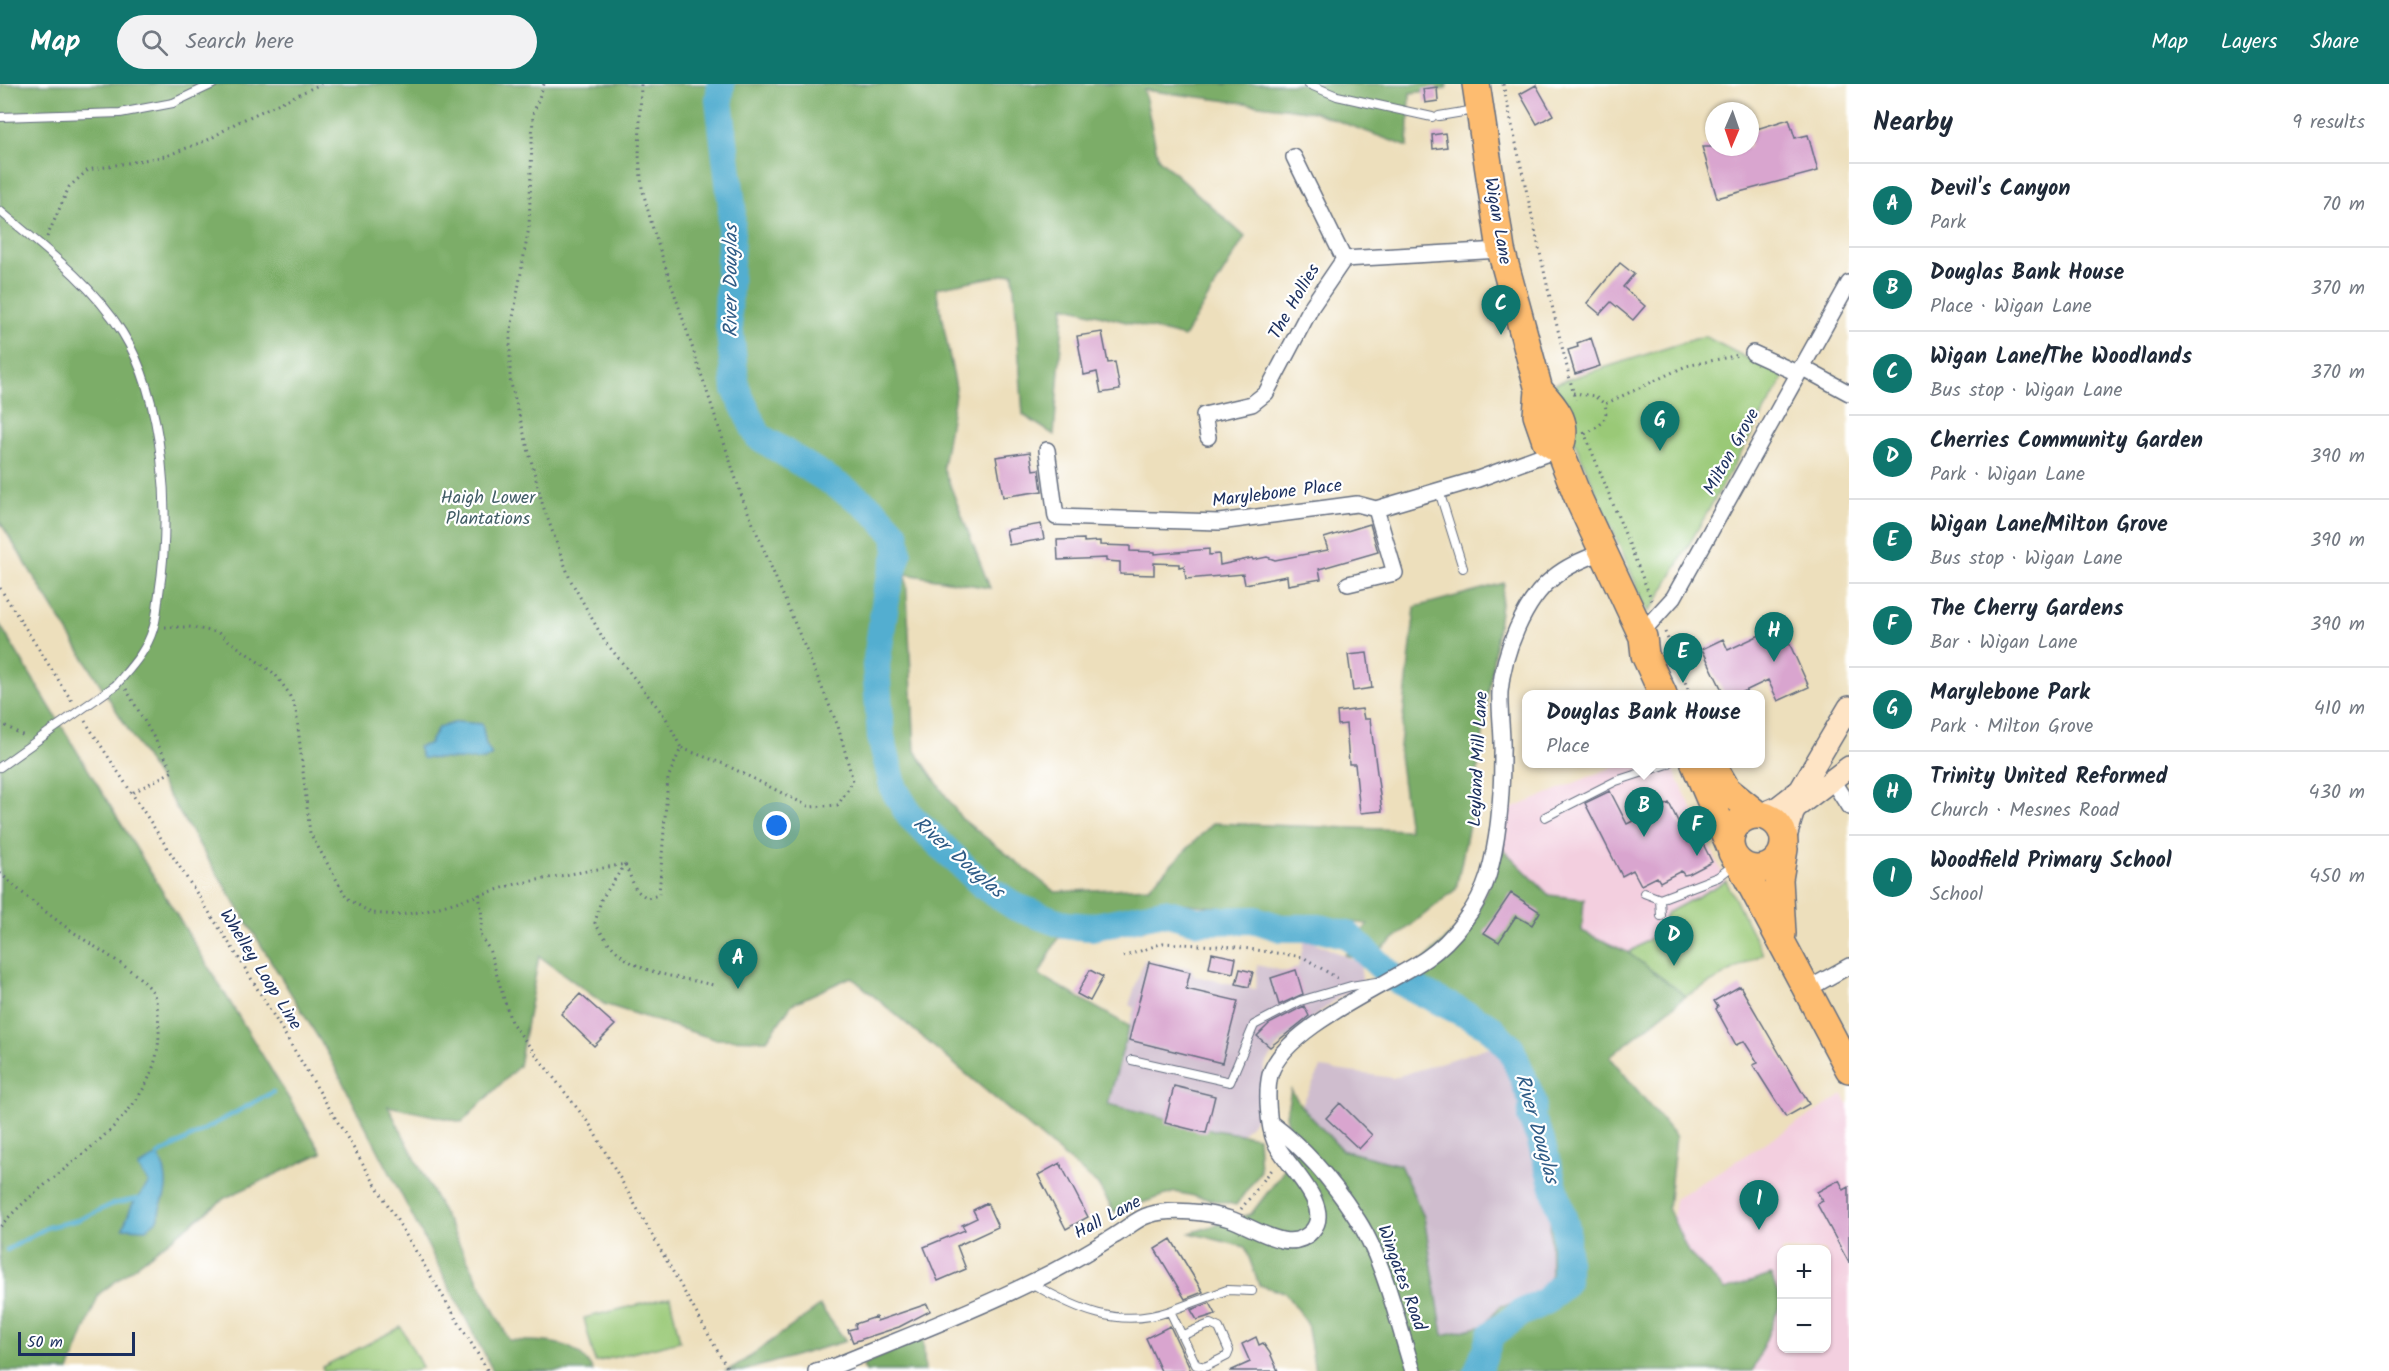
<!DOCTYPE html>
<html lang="en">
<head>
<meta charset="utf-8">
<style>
	:root { --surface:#fff; --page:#f2f2f3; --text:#1f2937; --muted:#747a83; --line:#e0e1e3; --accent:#0f766e }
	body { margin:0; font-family:Kalam,sans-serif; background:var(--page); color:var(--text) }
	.controls { position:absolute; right:18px; bottom:18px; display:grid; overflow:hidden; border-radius:12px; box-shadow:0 2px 4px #0004 }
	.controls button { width:54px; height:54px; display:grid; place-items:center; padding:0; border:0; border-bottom:2px solid var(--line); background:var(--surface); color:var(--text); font:30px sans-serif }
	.compass { position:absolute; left:1705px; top:18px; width:54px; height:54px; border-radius:50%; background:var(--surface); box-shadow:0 2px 4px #0004; rotate:182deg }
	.scale { position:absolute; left:18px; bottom:15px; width:117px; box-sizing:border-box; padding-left:6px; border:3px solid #1b2f5e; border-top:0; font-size:16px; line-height:21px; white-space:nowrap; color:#1b2f5e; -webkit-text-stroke:4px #fff; paint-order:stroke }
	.you { position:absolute; left:777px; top:742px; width:21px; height:21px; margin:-15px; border:4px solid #fff; border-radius:50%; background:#1a73e8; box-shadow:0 0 0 9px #1a73e833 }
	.badge { display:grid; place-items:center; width:39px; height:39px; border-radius:50%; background:var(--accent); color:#fff; font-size:20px; font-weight:700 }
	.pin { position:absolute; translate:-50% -50px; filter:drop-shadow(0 2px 3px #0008) }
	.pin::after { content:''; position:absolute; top:32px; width:21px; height:18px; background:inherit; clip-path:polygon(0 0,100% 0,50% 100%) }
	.popup { position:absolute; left:1522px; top:606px; width:243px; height:78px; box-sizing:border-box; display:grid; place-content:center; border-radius:12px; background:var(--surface); filter:drop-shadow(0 2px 4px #0005); font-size:20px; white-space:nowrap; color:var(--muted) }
	.popup b { font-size:22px; color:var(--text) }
	.popup::after { content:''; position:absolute; left:50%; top:100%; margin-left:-12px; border:12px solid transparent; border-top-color:var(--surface) }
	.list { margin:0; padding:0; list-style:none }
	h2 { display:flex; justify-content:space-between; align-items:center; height:78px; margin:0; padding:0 24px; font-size:26px }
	h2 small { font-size:20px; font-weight:400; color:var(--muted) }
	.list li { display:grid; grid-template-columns:39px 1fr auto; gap:18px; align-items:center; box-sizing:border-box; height:84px; padding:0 24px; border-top:2px solid var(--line) }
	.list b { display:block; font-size:22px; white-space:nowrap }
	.list p { margin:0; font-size:20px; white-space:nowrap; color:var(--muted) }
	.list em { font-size:20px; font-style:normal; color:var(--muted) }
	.icon { flex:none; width:33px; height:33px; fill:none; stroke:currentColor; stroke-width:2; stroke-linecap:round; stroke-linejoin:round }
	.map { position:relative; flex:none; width:1849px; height:1287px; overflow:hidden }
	header { display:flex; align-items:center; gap:36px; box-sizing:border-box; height:84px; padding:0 30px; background:var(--accent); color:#fff }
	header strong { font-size:28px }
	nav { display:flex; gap:33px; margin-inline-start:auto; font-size:21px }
	.search { width:420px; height:54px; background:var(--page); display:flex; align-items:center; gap:15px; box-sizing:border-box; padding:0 21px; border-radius:33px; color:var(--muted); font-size:22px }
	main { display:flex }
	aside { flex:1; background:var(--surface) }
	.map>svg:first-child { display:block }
	.built { fill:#f3cfdf; fill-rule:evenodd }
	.industrial { fill:#cfbdce }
	.green { fill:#9ac977; stroke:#5a7c6a; stroke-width:1.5 }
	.forest { fill:#7bad68; stroke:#4b6e63; stroke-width:1.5 }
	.water { fill:#52aed0; stroke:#366e97; stroke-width:1.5 }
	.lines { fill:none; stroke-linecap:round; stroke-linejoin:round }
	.stream { stroke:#52aed0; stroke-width:4.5 }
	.river { stroke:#52aed0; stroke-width:28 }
	.building { fill:#d9a5cf }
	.lane-casing { stroke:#646d7f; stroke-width:10 }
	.street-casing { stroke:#646d7f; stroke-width:18 }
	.secondary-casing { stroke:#646d7f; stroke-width:24 }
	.highway-casing { stroke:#646d7f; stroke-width:30 }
	.path { stroke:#646d7f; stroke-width:3; stroke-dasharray:1.5 4.5; stroke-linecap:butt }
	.lane { stroke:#fff; stroke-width:8 }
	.street { stroke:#fff; stroke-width:15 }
	.secondary { stroke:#fee4c5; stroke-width:21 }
	.highway { stroke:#fdbc6f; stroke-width:27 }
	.lane-bridge-casing { stroke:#646d7f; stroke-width:10; stroke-linecap:butt }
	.lane-bridge { stroke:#fff; stroke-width:8 }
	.labels { text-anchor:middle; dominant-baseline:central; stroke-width:4.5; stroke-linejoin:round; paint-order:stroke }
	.street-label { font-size:18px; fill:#1b2f5e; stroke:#fff }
	.park-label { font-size:18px; fill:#415d66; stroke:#fff }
	.water-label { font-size:20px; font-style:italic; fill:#2e5b86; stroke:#fff }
</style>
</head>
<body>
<header>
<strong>Map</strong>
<div class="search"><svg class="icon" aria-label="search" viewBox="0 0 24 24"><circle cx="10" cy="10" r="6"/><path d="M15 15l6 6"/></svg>Search here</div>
<nav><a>Map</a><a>Layers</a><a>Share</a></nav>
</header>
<main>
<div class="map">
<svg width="1849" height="1287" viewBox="0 0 1849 1287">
	<rect width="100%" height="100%" fill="#fff"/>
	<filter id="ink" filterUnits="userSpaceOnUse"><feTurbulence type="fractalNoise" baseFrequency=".0167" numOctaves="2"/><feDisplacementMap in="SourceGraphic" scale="12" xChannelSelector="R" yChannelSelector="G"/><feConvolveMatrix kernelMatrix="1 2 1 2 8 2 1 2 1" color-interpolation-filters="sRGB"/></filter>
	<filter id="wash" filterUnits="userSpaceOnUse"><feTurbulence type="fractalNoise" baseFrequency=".008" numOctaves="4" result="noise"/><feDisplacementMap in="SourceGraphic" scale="24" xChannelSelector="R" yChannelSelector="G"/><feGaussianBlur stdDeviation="1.35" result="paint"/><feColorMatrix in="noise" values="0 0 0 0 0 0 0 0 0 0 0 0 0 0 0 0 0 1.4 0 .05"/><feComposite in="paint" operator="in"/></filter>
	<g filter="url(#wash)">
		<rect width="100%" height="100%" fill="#eddfbc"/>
		<path class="built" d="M 1620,680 L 1671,680 L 1726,797 L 1667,829 L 1657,850 L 1590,894 L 1499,784 L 1504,728 Z
			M 1843,1011 L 1849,1022 L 1849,1287 L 1669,1287 L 1662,1162 L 1674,1130 L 1674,1115 ZM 1782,1166 L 1826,1166 L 1826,1264 L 1782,1264 Z"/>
		<path class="industrial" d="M 1305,854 L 1360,879 L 1363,903 L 1339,913 L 1278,962 L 1264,983 L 1261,1029 L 1195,1100 L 1085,1052 L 1116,989 L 1134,924 L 1129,921 L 1144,876 L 1191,884 L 1195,892 L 1256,905 L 1257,881 L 1288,888 L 1298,883 Z
			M 1495,961 L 1504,973 L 1550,1094 L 1551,1213 L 1501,1222 L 1483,1242 L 1443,1251 L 1424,1133 L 1400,1081 L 1342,1066 L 1301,1022 L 1321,984 L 1393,994 Z"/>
		<path class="green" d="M 1704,252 L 1784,293 L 1657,517 L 1648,528 L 1550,301 Z
			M 1726,797 L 1763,870 L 1624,946 L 1590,894 L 1657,850 L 1667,829 Z
			M 670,1213 L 680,1257 L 595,1278 L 584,1234 Z
			M 401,1243 L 422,1283 L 415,1287 L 324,1287 L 322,1283 Z"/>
		<path class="forest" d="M 0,0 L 1447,0 L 1446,5 L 1410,9 L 1408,63 L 1314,28 L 1144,6 L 1158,74 L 1245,153 L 1184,253 L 1064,222 L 1054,351 L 1023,331 L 1013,189 L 936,204 L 956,304 L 943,383 L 990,504 L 906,490 L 915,667 L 961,734 L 1055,808 L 1149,803 L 1213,739 L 1409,746 L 1399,671 L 1415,523 L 1504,499 L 1473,721 L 1456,805 L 1365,878 L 1345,871 L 1368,840 L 1179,819 L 1145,846 L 1058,854 L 1039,891 L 1129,942 L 1108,1020 L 1214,1046 L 1258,1053 L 1260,1088 L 1236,1121 L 1175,1108 L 1114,1128 L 1098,1101 L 851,893 L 792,920 L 767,956 L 714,955 L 604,920 L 539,872 L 519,982 L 462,1038 L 388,1022 L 509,1256 C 544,1259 574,1252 593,1287 L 493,1287 L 327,968 L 0,438 Z
			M 0,541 L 322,1069 L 225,1114 L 99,1210 L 69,1287 L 0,1287 Z
			M 1503,765 L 1549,811 L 1584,815 L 1582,847 L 1627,868 L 1686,912 L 1610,973 L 1676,1053 L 1668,1124 L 1688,1168 L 1725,1206 L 1771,1191 L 1781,1218 L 1753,1287 L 1315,1287 L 1307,1239 L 1285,1209 L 1259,1201 L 1245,1163 L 1190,1149 L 1251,1130 L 1280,1092 L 1294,1066 L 1286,1031 L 1291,1006 L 1301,1022 L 1342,1066 L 1400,1081 L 1424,1133 L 1443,1251 L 1483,1242 L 1501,1222 L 1551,1212 L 1550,1094 L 1504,974 L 1494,961 L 1410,889 L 1479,824 Z
			M 820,1222 L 846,1257 L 743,1287 L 725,1287 L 735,1283 Z
			M 923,1254 L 925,1287 L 866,1287 L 862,1281 Z"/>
		<path class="water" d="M 457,638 L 482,640 L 486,661 L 492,671 L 484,676 L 422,674 L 418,663 L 429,660 L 438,644 Z
			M 158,1071 C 164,1082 168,1096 165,1110 C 163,1119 158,1123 159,1134 L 146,1145 L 123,1144 L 132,1121 L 149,1099 L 138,1083 Z"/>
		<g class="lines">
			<path class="stream" d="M 158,1071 L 273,1008
				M 7,1166 L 48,1143 L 78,1136 L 113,1120 L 137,1115"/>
			<path class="river" d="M 721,0 L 719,16 L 732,122 L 728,230 L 736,305 L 758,352 L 851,410 L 875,428 L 896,451 L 898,469 L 887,507 L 876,582 L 881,653 L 894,705 L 910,732 L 984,802 L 1016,823 L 1065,841 L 1091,843 L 1164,828 L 1197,837 L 1256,836 L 1281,844 L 1320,844 L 1348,851 L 1393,894 L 1489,942 L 1511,965 L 1533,1018 L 1531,1033 L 1540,1054 L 1566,1144 L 1566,1197 L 1546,1217 L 1521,1229 L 1491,1251 L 1478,1287"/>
		</g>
		<g id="blocks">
			<path class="building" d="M 1536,1 L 1553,31 L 1537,40 L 1520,10 Z
				M 1437,3 L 1438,17 L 1425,19 L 1423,5 Z
				M 1789,35 L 1795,54 L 1808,51 L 1818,87 L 1717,114 L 1702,63 L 1750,63 L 1750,47 Z
				M 1445,49 L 1447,63 L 1433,65 L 1432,51 Z
				M 1620,179 L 1634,190 L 1623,203 L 1645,222 L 1633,236 L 1611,218 L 1600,230 L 1587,219 Z
				M 1102,248 L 1108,279 L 1115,278 L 1120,306 L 1101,309 L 1097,288 L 1084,291 L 1077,252 Z
				M 1591,254 L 1600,282 L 1575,290 L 1568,266 L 1578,263 L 1577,259 Z
				M 1030,368 L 1033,386 L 1039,385 L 1042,407 L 1003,413 L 996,373 Z
				M 1041,440 L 1044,455 L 1009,461 L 1006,446 Z
				M 1370,440 L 1378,468 L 1319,485 L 1321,495 L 1288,501 L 1287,492 L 1245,500 L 1243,490 L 1186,495 L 1184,482 L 1179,483 L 1179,480 L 1154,479 L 1154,491 L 1120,490 L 1120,478 L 1106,477 L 1106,474 L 1058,476 L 1057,456 L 1084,455 L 1084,458 L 1100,457 L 1100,461 L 1130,462 L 1130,467 L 1155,468 L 1155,470 L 1209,465 L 1209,471 L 1219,470 L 1220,481 L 1252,474 L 1253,476 L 1267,473 L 1275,476 L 1328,466 L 1324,454 Z
				M 1781,541 L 1809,603 L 1778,617 L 1768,596 L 1739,610 L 1724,610 L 1702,565 L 1723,555 L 1728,566 Z
				M 1367,569 L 1372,604 L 1353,607 L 1348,571 Z
				M 1362,625 L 1364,635 L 1370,635 L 1382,727 L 1360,729 L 1355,680 L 1349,680 L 1346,640 L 1338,641 L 1337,628 Z
				M 1610,707 L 1627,740 L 1669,719 L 1688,758 L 1699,752 L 1712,778 L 1689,790 L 1684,791 L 1681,787 L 1660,798 L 1657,793 L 1641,801 L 1633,786 L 1622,792 L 1585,719 Z
				M 1511,809 L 1540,828 L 1532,841 L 1516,832 L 1499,858 L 1484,849 Z
				M 1212,869 L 1236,874 L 1233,889 L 1209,884 Z
				M 1149,878 L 1190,888 L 1186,905 L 1238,917 L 1222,979 L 1129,956 Z
				M 1240,885 L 1253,888 L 1249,903 L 1236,900 Z
				M 1090,886 L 1103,893 L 1090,917 L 1077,910 Z
				M 1296,886 L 1303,910 L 1279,921 L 1271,894 Z
				M 1740,902 L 1809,1020 L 1786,1033 L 1753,981 L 1758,979 L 1744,957 L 1736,961 L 1716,925 L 1718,923 L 1714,917 Z
				M 580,910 L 615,941 L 594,962 L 561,930 Z
				M 1304,922 L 1309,932 L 1270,963 L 1257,952 L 1269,940 Z
				M 1174,1002 L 1215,1012 L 1206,1049 L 1165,1039 Z
				M 1340,1019 L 1372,1051 L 1359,1065 L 1326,1034 Z
				M 1060,1079 L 1088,1133 L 1066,1145 L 1038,1091 Z
				M 1839,1096 L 1844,1106 L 1849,1103 L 1849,1179 L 1817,1120 L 1823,1117 L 1817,1108 Z
				M 987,1119 L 998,1143 L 957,1162 L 966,1185 L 938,1197 L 924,1163 L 965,1146 L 962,1141 L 977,1134 L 973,1126 Z
				M 1171,1155 L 1189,1185 L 1203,1208 L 1185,1215 L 1155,1165 Z
				M 1210,1219 L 1216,1230 L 1197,1236 L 1191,1226 Z
				M 927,1220 L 930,1227 L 899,1243 L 853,1258 L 848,1246 L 856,1244 L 855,1240 L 876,1233 L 877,1237 Z
				M 1170,1242 L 1186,1276 L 1191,1287 L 1161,1287 L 1146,1254 Z
				M 1256,1253 L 1259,1261 L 1263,1259 L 1270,1269 L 1278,1287 L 1230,1287 L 1250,1278 L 1242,1260 Z"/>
		</g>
	</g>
	<g filter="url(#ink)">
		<use href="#blocks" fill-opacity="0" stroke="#646d7f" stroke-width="1.5"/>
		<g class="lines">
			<defs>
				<path id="lane" d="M 1308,0 L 1337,12 L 1432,33
					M 1439,32 L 1475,26
					M 0,33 L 120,29 L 173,19 L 213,0
					M 0,127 C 43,163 92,200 122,248 C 165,316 171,432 159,510 C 157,521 157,534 153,545 C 146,568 131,583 116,601
					M 1439,407 L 1463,484
					M 0,683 L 49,648
					M 1545,733 L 1616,697 L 1668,680
					M 1644,809 L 1660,815
					M 1661,832 L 1660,815 L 1718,793 L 1735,780
					M 1132,976 L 1230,998 L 1254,941 L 1300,917 L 1351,902 L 1376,898
					M 1031,1199 C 1076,1225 1118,1245 1170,1227 L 1196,1281 L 1205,1283 L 1227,1272 L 1229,1267 L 1219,1244 L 1210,1240 L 1183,1251
					M 1170,1227 L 1227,1206 L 1252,1207"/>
				<path id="street" d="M 1294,73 L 1344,175
					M 1753,269 L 1797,289
					M 1801,283 L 1849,309
					M 1208,353 L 1204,331 L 1252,320 L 1266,309 L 1312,222 L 1344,175 L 1501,166
					M 1047,366 L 1056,433 L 1219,438 L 1357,420 L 1376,425 L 1478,395 L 1559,365
					M 1348,500 L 1395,489 L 1376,425
					M 1641,549 L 1674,513 L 1849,199
					M 1832,696 L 1849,723
					M 1806,906 L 1849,882
					M 1272,1040 C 1304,1064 1333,1098 1355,1132 C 1383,1172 1398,1240 1413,1287
					M 816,1287 L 835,1282 C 900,1255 967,1230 1030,1199 C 1059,1185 1087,1169 1114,1152 C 1125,1146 1137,1134 1149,1131 C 1171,1124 1208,1128 1230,1135 C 1253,1142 1290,1172 1312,1147 C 1335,1122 1285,1081 1275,1058 C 1268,1042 1266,1008 1270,991 C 1283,944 1388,901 1427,874 C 1453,856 1479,822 1488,792 C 1499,755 1502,709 1502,670 C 1503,649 1499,628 1500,608 C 1503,570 1524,516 1554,493 C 1568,481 1586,474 1603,468"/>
				<path id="secondary" d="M 1794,725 L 1849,683
					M 1759,731 L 1778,723 L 1800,706
					M 1785,756 L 1800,706 L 1849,623"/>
				<path id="highway" d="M 1476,0 L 1501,166 L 1539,306 L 1537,331 L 1546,357 L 1559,365 L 1579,416 L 1643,553 L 1645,571 L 1663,610
					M 1539,306 C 1556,325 1570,339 1559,365
					M 1695,680 L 1730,762
					M 1712,680 L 1727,706 L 1758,731
					M1730 758a27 27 0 1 1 54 0a27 27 0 1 1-54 0Z
					M 1739,778 L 1849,985
					M 1782,850 L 1779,795 L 1784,765"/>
			</defs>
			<use href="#lane" class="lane-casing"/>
			<use href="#street" class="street-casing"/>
			<use href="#secondary" class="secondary-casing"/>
			<use href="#highway" class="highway-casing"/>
			<path class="path" d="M 544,0 L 533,30 L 529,143 L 510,251 L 510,296 L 543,422 L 570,495 L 604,556 L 666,634 L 681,664
				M 1503,0 L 1548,205 L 1575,316
				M 47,153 L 69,103 L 88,86 L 166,72 L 210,55 L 236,39 L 321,0
				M 1573,309 L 1594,312 L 1605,320 L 1686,282 L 1739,271
				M 1584,348 L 1652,517
				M 1585,350 C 1599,342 1609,338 1605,320
				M 0,504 L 73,619
				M 165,543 L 189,543 L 217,548 L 275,590 L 288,608 L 296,626 L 310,749 L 347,814 L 371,829 L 399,831 L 426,827 L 516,800 L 625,780 L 636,806 L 647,814 L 659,811 L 668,694 L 681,664 L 724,680 L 810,723 L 838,721 L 853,697 L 838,642 L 743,416 L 653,145 L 642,104 L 639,72 L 641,0
				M 1665,548 L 1690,610
				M 126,605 L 173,687 L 132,709
				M 85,637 L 240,876 L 488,1287
				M 0,639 L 24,652
				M 625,780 L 601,816 L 595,839 C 626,892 659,888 713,901
				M 0,789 C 25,812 51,833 79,852 C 97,865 140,889 152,907 C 158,917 158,931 159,943 C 162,1038 53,1080 0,1143
				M 479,810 L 482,832 L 480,851 L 489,865 L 511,938 L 590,1041 L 729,1287
				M 1123,873 L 1163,859 L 1236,863 L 1303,873 L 1337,894
				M 1241,1125 L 1274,1083"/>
			<use href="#lane" class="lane"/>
			<use href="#street" class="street"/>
			<use href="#secondary" class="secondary"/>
			<use href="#highway" class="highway"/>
			<defs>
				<path id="lane-bridge" d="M 49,648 L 116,601"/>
			</defs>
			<use href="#lane-bridge" class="lane-bridge-casing"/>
			<use href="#lane-bridge" class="lane-bridge"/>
		</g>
	</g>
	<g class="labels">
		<g class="street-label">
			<text transform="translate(1497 137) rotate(80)">Wigan Lane</text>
			<text transform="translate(1295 218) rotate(-60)">The Hollies</text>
			<text transform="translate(1732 368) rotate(-61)">Milton Grove</text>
			<text transform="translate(1277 410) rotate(-7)">Marylebone Place</text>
			<text transform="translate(1479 675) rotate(-87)">Leyland Mill Lane</text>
			<text transform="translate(260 886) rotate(58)">Whelley Loop Line</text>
			<text transform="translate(1108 1134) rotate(-28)">Hall Lane</text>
			<text transform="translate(1401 1194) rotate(70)">Wingates Road</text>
		</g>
		<g class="park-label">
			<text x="488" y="414">Haigh Lower<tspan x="488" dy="21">Plantations</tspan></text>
		</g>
		<g class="water-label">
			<text transform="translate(732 197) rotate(-90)">River Douglas</text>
			<text transform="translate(958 774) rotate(41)">River Douglas</text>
			<text transform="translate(1536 1045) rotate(74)">River Douglas</text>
		</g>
	</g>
</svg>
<div class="controls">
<button>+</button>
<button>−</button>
</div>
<svg class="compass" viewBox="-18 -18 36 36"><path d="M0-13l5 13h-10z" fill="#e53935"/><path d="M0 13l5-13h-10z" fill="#747a83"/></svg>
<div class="scale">50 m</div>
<div class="you"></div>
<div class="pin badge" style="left:738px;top:905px">A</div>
<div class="pin badge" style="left:1644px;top:753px">B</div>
<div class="popup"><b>Douglas Bank House</b>Place</div>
<div class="pin badge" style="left:1501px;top:251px">C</div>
<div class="pin badge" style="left:1674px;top:882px">D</div>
<div class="pin badge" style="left:1683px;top:599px">E</div>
<div class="pin badge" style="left:1697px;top:772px">F</div>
<div class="pin badge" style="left:1660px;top:367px">G</div>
<div class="pin badge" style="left:1774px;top:578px">H</div>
<div class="pin badge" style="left:1759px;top:1146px">I</div>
</div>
<aside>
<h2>Nearby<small>9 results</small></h2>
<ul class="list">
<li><span class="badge">A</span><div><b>Devil's Canyon</b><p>Park</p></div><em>70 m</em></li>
<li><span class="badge">B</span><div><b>Douglas Bank House</b><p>Place · Wigan Lane</p></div><em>370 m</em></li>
<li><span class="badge">C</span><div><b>Wigan Lane/The Woodlands</b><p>Bus stop · Wigan Lane</p></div><em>370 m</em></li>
<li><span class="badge">D</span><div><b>Cherries Community Garden</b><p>Park · Wigan Lane</p></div><em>390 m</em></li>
<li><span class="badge">E</span><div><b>Wigan Lane/Milton Grove</b><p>Bus stop · Wigan Lane</p></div><em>390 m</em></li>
<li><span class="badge">F</span><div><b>The Cherry Gardens</b><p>Bar · Wigan Lane</p></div><em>390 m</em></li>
<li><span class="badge">G</span><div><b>Marylebone Park</b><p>Park · Milton Grove</p></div><em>410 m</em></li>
<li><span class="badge">H</span><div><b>Trinity United Reformed</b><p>Church · Mesnes Road</p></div><em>430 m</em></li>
<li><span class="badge">I</span><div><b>Woodfield Primary School</b><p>School</p></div><em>450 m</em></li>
</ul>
</aside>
</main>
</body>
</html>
